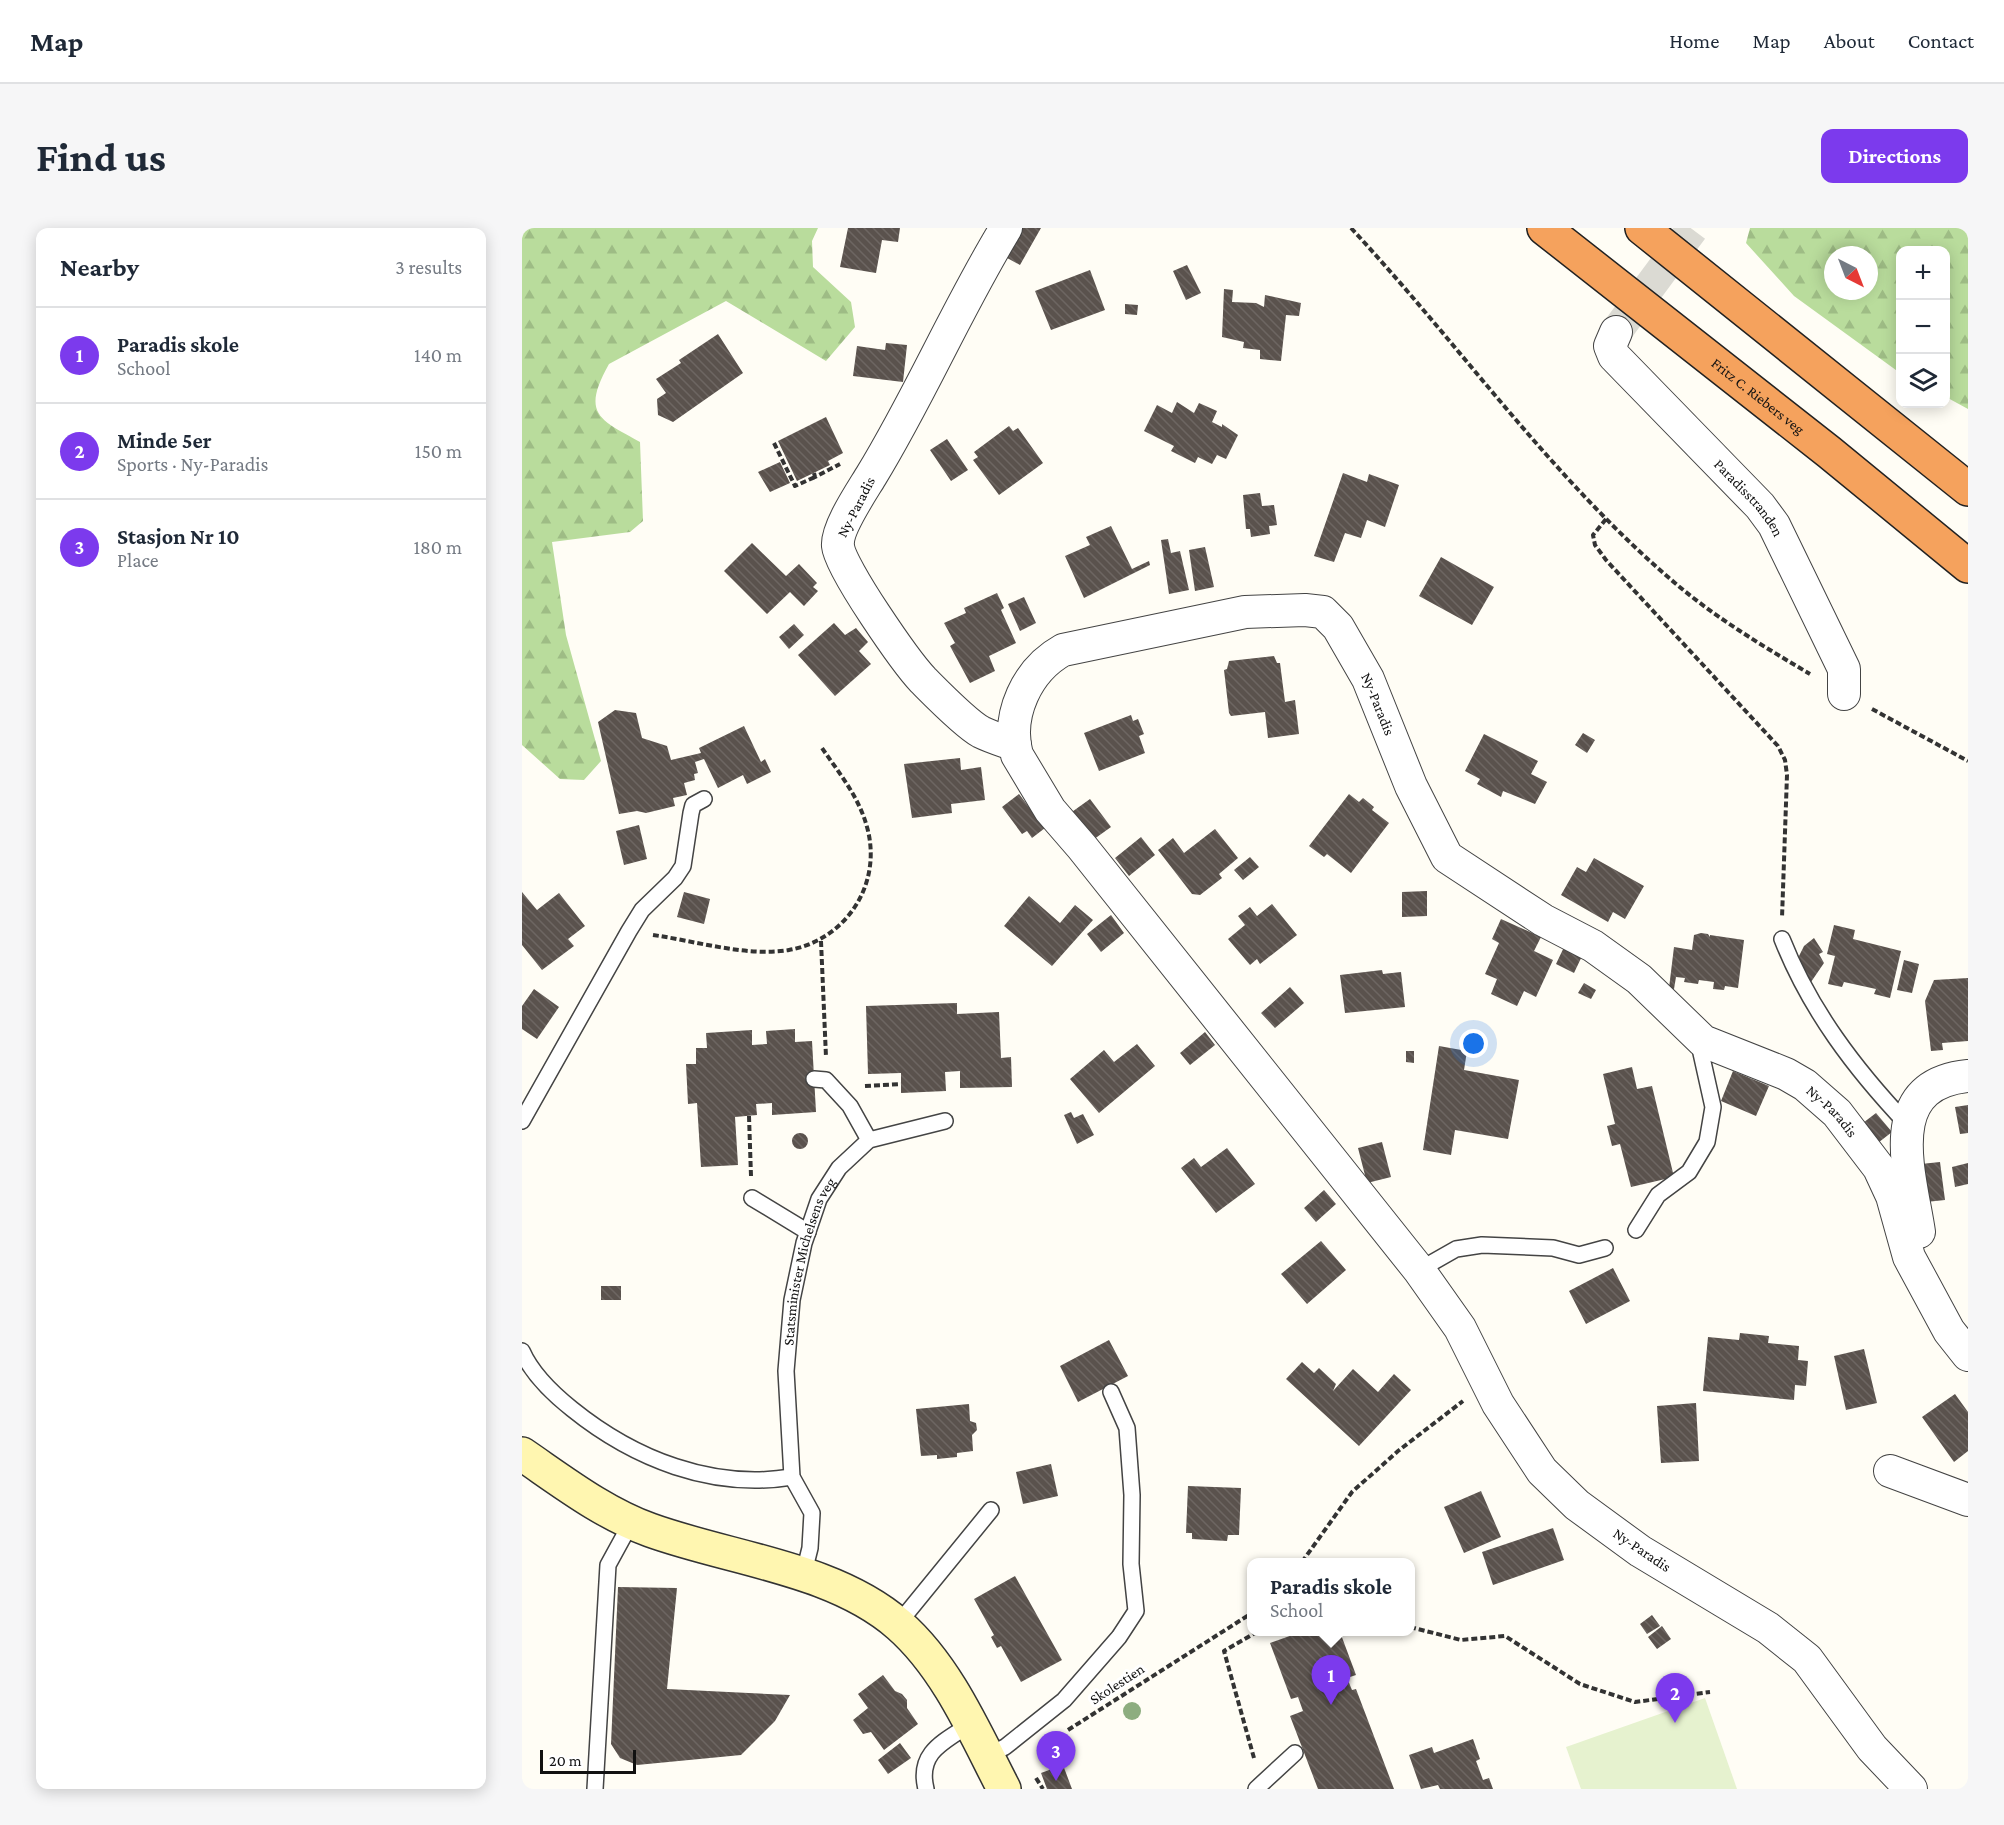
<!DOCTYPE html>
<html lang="en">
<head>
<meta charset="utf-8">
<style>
	:root { --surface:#fff; --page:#f6f6f7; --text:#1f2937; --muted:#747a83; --line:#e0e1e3; --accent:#7c3aed }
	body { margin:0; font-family:"Crimson Pro",serif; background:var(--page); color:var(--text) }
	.controls { position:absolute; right:18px; top:18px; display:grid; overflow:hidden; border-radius:12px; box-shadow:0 3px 15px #0003 }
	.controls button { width:54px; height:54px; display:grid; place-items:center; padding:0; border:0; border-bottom:2px solid var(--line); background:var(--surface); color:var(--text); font:30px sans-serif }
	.compass { position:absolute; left:1302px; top:18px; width:54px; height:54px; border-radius:50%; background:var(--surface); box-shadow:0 3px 15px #0003; rotate:138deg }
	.scale { position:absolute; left:18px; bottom:15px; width:96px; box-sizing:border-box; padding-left:6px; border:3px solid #111; border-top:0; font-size:16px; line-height:21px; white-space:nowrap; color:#111; -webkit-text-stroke:4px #fff; paint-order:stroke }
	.you { position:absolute; left:952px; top:816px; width:21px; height:21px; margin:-15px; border:4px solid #fff; border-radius:50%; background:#1a73e8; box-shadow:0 0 0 9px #1a73e833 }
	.badge { display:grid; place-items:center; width:39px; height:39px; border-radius:50%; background:var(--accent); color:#fff; font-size:20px; font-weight:700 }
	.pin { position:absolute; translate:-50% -50px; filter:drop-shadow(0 2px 3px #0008) }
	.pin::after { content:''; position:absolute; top:32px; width:21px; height:18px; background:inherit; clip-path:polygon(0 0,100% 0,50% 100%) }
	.popup { position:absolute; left:725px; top:1330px; width:168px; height:78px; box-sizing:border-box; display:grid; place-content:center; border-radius:12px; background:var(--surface); filter:drop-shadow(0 2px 4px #0005); font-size:20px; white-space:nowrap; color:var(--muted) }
	.popup b { font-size:22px; color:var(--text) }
	.popup::after { content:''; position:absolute; left:50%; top:100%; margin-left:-12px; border:12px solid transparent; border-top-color:var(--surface) }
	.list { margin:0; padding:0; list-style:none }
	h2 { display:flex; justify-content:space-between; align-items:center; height:78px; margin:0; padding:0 24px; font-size:26px }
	h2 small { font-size:20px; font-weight:400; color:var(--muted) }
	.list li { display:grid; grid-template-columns:39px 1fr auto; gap:18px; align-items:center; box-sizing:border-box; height:96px; padding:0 24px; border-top:2px solid var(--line) }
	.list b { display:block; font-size:22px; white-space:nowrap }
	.list p { margin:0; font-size:20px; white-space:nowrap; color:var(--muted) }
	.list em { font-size:20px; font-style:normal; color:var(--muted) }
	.icon { flex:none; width:33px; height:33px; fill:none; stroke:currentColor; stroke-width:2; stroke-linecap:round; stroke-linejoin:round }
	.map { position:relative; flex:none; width:1446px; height:1561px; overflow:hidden; border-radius:12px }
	header { display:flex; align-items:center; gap:36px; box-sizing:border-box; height:84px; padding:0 30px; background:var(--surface); border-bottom:2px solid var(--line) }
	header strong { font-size:28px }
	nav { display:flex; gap:33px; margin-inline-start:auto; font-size:21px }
	.intro { display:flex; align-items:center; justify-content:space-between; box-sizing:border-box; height:144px; padding:0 36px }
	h1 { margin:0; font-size:42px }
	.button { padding:15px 27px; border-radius:12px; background:var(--accent); color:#fff; font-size:21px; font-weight:700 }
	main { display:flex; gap:36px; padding:0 36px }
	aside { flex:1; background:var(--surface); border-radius:12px; box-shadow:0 3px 15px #0003 }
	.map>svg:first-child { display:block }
	.forest { fill:url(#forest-firs); fill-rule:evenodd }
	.pitch { fill:#e6f2cf }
	.building { fill:url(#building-back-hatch) }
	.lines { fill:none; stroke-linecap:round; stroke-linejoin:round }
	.street-tunnel { stroke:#dbdad3; stroke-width:32; stroke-dasharray:32 16; stroke-linecap:butt }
	.lane-casing { stroke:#444; stroke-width:18 }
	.street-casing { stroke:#444; stroke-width:34 }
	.secondary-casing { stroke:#333; stroke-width:36 }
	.highway-casing { stroke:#222; stroke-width:36 }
	.path { stroke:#333; stroke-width:4; stroke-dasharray:6 3; stroke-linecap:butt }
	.lane { stroke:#fff; stroke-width:15 }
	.street { stroke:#fff; stroke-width:32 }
	.secondary { stroke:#fff6b0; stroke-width:33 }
	.highway { stroke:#f5a25d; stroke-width:33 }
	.tree { fill:#8dad7f }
	.labels { text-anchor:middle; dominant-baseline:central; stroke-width:6; stroke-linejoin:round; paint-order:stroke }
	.street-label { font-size:15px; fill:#111; stroke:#fff }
</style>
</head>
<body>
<header>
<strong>Map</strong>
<nav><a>Home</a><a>Map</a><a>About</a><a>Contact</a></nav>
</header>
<div class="intro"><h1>Find us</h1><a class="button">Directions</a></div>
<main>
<aside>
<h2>Nearby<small>3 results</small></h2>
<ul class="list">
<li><span class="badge">1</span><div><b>Paradis skole</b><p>School</p></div><em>140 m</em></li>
<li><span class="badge">2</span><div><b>Minde 5er</b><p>Sports · Ny-Paradis</p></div><em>150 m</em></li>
<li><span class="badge">3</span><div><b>Stasjon Nr 10</b><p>Place</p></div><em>180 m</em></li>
</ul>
</aside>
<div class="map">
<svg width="1446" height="1561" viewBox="0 0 1446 1561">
	<defs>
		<pattern id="forest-firs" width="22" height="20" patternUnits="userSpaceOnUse" patternTransform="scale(1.5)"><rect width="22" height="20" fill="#b9dc9c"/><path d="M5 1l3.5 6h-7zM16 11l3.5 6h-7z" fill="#9ebc85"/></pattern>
		<pattern id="building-back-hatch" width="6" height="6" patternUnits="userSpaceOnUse" patternTransform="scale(1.5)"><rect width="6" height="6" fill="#5a524d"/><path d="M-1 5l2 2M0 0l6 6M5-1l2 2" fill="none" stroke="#6d6662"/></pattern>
	</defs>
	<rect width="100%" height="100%" fill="#fffdf5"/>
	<path class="forest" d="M 0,0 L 296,0 L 290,13 L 291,39 L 329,74 L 333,99 L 304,133 L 204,73 L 87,136 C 59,186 77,191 118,214 L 121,293 L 108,304 L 30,314 L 44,407 L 79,533 L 62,552 L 38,551 L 0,517 Z
		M 1228,0 L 1446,0 L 1446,181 L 1424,169 L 1424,22 L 1378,22 L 1378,145 L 1272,68 L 1224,15 ZM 1311,27 L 1347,27 L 1347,63 L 1311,63 Z"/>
	<path class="pitch" d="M 1183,1470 L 1215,1561 L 1059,1561 L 1044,1519 Z"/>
	<path class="building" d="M 326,0 L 378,0 L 376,14 L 360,12 L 354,45 L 318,39 Z
		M 493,0 L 519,0 L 498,37 L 478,26 Z
		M 665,37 L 679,65 L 664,72 L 651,43 Z
		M 568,42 L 583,82 L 529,102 L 513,63 Z
		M 702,61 L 711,62 L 710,74 L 734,75 L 742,79 L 743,67 L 779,75 L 777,88 L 764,87 L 759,133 L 738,131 L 738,122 L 721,120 L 722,114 L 700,109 Z
		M 603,76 L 616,77 L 615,87 L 603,86 Z
		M 196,106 L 221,145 L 151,194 L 136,187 L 135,171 L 144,165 L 134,151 L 159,135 L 157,132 Z
		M 364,115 L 385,117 L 381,154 L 331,148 L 335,118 L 363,122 Z
		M 655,174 L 672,185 L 677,175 L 695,183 L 690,194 L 700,199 L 700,196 L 716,207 L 704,231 L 695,227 L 690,236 L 676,229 L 673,235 L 649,223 L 652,218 L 622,203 L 635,177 L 650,185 Z
		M 304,189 L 321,225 L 306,233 L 308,237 L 275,253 L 256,213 Z
		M 487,198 L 491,203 L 496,200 L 521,235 L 477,267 L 451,232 L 456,229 L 452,224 Z
		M 425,211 L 446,242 L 429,253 L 408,222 Z
		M 258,234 L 268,255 L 248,264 L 236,244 Z
		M 821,245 L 845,254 L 847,246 L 877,257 L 863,299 L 845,292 L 839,310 L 823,305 L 812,334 L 792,328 Z
		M 738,265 L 740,278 L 752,277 L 755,297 L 747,298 L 748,306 L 729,309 L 728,301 L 724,301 L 721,267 Z
		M 589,298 L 610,341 L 627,333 L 628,337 L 562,370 L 543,328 L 568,317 L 564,309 Z
		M 646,311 L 649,325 L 658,323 L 667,362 L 647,366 L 639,312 Z
		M 230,315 L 264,348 L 277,336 L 295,355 L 291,359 L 296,363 L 282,378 L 268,364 L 245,386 L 202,343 Z
		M 683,319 L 692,359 L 673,363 L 667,322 Z
		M 919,329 L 972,359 L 950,397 L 897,368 Z
		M 475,365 L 482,380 L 479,382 L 494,415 L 467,428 L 473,443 L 448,455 L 428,418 L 433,415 L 422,395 L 444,385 L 442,380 Z
		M 502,369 L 514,395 L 498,403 L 486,376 Z
		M 312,395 L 323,407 L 334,400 L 346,414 L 337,423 L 349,436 L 313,468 L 276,427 Z
		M 272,396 L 282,407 L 267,421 L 257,409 Z
		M 752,428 L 755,435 L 758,435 L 763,474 L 773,472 L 777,506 L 746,510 L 743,484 L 709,488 L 707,485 L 702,442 L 705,441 L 707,433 Z
		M 93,482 L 114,485 L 120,510 L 145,518 L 149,532 L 179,525 L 177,520 L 222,498 L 239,534 L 243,531 L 249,544 L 225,556 L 221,547 L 196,560 L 182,531 L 173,534 L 176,545 L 172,546 L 173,552 L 162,555 L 165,567 L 151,570 L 153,578 L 124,585 L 115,583 L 97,586 L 76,494 Z
		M 609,487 L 611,493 L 616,491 L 622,506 L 617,508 L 623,525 L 577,543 L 562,505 Z
		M 1061,505 L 1073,512 L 1065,525 L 1053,517 Z
		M 962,506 L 1016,533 L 1009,546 L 1025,554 L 1013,576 L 981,563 L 979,569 L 955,556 L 958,551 L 943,543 Z
		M 438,530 L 439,542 L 459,539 L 463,572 L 429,576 L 430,585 L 390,590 L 382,536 Z
		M 497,566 L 523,600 L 510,610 L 505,603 L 500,606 L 480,579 Z
		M 827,566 L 837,574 L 841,570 L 852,579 L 850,582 L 867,595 L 829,645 L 805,626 L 802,629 L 787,618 Z
		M 568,571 L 589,599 L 568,614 L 547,586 Z
		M 117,597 L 125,631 L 102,637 L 94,603 Z
		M 693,601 L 716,630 L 697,646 L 700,650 L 678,667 L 670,666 L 636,622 L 651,610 L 662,625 Z
		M 619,609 L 633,627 L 607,648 L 593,630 Z
		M 728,629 L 737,639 L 721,652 L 712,642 Z
		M 1072,630 L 1122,658 L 1103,691 L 1091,684 L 1086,694 L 1039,667 L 1055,639 L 1064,644 Z
		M 905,663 L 905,688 L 880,689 L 880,664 Z
		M 0,664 L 15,682 L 37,665 L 63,698 L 46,711 L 52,718 L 20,742 L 0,717 Z
		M 162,664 L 188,671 L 182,696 L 155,689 Z
		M 507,668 L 538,695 L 553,677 L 571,692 L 530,738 L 482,698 Z
		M 750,676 L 775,707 L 738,736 L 735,731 L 728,737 L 706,711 L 723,697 L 716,688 L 728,679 L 735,688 Z
		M 589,687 L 602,705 L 579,724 L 565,706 Z
		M 979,691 L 1019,709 L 1012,723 L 1031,732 L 1014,769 L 1002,763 L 995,778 L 969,766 L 975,751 L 963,746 L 977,715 L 970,711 Z
		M 1312,697 L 1333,702 L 1331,711 L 1379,723 L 1368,770 L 1352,766 L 1354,761 L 1322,754 L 1320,759 L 1306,756 L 1313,728 L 1305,726 Z
		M 1179,705 L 1186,706 L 1188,709 L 1188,707 L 1222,712 L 1216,760 L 1203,758 L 1202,762 L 1191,761 L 1192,754 L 1177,752 L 1176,756 L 1162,754 L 1163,750 L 1154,749 L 1152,761 L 1147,760 L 1152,719 L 1170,722 L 1172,707 Z
		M 1292,710 L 1301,724 L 1297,726 L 1302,735 L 1289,754 L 1275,732 L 1282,718 Z
		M 1043,717 L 1061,726 L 1052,745 L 1034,736 Z
		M 1382,732 L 1397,736 L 1390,765 L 1375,762 Z
		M 860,742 L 861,746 L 879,744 L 883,779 L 823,785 L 818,747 Z
		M 1446,750 L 1446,813 L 1420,815 L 1421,822 L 1409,823 L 1403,773 L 1412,752 Z
		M 1062,755 L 1074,762 L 1069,771 L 1056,765 Z
		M 768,759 L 782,775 L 753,800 L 739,785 Z
		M 12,761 L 37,779 L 15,811 L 0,801 L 0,778 Z
		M 435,775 L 435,786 L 477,784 L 479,830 L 489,829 L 490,859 L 438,860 L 438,843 L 423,844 L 424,863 L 379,865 L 379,845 L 346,846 L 344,778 Z
		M 273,801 L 273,814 L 290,813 L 294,884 L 250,887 L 250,875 L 234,876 L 235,887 L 213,889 L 216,937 L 179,939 L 175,875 L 166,876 L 164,836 L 174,836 L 174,820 L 185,820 L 184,805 L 230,802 L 230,817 L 245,816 L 244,803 Z
		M 683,804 L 693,817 L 668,837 L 658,825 Z
		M 615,816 L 633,838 L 577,885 L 548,851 L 582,822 L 592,834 Z
		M 917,818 L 945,823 L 942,842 L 997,852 L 986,911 L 933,902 L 929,927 L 901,922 Z
		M 884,823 L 892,823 L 892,835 L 884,834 Z
		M 1110,839 L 1115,861 L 1130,858 L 1152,949 L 1109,959 L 1098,916 L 1090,918 L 1085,898 L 1093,896 L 1081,846 Z
		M 1211,843 L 1247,858 L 1234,888 L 1199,873 Z
		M 1446,877 L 1446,905 L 1438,906 L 1433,879 Z
		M 549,884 L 552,890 L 561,886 L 572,907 L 555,916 L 542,887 Z
		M 1354,885 L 1370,904 L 1352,918 L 1337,898 Z
		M270 913a8 8 0 1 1 16 0a8 8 0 1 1-16 0Z
		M 860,914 L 869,949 L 845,955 L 836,920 Z
		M 705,920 L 733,956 L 694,985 L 659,940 L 672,930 L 679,939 Z
		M 1418,934 L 1423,972 L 1404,974 L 1399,936 Z
		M 1446,935 L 1446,956 L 1433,959 L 1430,939 Z
		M 802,962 L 814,976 L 794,994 L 782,980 Z
		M 799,1013 L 824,1042 L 785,1076 L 759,1046 Z
		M 1091,1040 L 1108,1073 L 1064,1096 L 1047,1063 Z
		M 79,1058 L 99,1058 L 99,1072 L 79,1072 Z
		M 1218,1105 L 1247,1108 L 1246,1115 L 1277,1118 L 1276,1132 L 1286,1133 L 1284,1158 L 1273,1157 L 1272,1172 L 1181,1163 L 1186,1109 L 1217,1112 Z
		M 587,1112 L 606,1148 L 556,1174 L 538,1138 Z
		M 1342,1121 L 1355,1175 L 1324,1182 L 1312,1128 Z
		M 780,1134 L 792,1145 L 797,1140 L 814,1156 L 811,1163 L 831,1141 L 856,1164 L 872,1146 L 889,1162 L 837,1218 L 764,1151 Z
		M 1433,1166 L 1446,1184 L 1446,1223 L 1432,1234 L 1400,1189 Z
		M 1174,1175 L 1177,1233 L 1139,1235 L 1135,1178 Z
		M 447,1176 L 448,1193 L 454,1195 L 455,1202 L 450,1207 L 451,1223 L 435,1225 L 435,1229 L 415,1231 L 415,1227 L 399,1228 L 394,1181 Z
		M 529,1236 L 536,1268 L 501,1276 L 494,1244 Z
		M 666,1258 L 719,1260 L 717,1307 L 706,1307 L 705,1313 L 670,1311 L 670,1305 L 664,1305 Z
		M 959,1263 L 979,1309 L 942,1325 L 922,1279 Z
		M 1031,1300 L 1042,1332 L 971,1357 L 960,1324 Z
		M 493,1348 L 540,1432 L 499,1454 L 479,1418 L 475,1420 L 469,1409 L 472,1407 L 452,1371 Z
		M 96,1359 L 155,1360 L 145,1461 L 268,1467 L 253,1493 L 219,1527 L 115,1537 L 98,1530 L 89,1516 Z
		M 1130,1387 L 1138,1398 L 1125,1406 L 1118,1396 Z
		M 1140,1398 L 1149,1411 L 1135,1421 L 1126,1409 Z
		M 779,1404 L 818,1404 L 834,1447 L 825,1450 L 830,1462 L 834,1461 L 872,1561 L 796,1561 L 768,1488 L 781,1483 L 776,1469 L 769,1471 L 748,1415 Z
		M 361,1447 L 373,1463 L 380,1466 L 385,1472 L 385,1480 L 396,1496 L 362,1522 L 349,1504 L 341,1506 L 331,1492 L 346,1480 L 336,1466 Z
		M 951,1511 L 958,1531 L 954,1533 L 961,1552 L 967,1550 L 971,1561 L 918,1561 L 916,1557 L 899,1561 L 887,1527 L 910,1519 L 912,1525 Z
		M 378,1515 L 389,1530 L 366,1546 L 356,1532 Z
		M 541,1537 L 550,1561 L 525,1561 L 519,1545 Z"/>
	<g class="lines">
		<path class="street-tunnel" d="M 1094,104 L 1171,0"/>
		<defs>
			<g id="lane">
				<path d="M 1260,711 C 1288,782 1333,841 1385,896"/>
				<path d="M 292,851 L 304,852 L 328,878 L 347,912"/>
				<path d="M 0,893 L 107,703 L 120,682 L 153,650 L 161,638 L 169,585 L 171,577 L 182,571"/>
				<path d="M 230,970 L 286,1004"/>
				<path d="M 1114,1002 L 1136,967 L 1167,944 L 1185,914 L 1191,879 L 1179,825 L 1181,813"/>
				<path d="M 897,1042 L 934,1021 L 960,1017 L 1031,1020 L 1057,1027 L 1083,1020"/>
				<path d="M 0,1123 C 10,1146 30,1165 50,1181 C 112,1231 190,1262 270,1249"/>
				<path id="s1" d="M 281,1348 L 288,1320 L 290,1285 L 270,1249 L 264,1143 L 270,1072 L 282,1015 L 297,971 L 317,940 L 347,912 L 423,893"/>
				<path d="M 376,1396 L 469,1282"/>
				<path d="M 464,1528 L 483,1519 L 542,1472 L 597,1409 L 614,1383 L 609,1336 L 610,1267 L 605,1200 L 589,1164"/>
				<path d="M 73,1561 L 86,1337 L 109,1295"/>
				<path d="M 404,1561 C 395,1525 421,1514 447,1497"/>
				<path d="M 734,1561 L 773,1525"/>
			</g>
			<g id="street">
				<path d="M 484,0 C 435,80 398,168 349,248 C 340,263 314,301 316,318 C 318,340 384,434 401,452 C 414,465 443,495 459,504 C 469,509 482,513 493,517"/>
				<path id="s2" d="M 1094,104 L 1088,118 L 1092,128 L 1238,278 L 1252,297 L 1322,441 L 1322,466"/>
				<path d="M 1397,1004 C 1388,944 1358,857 1446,848"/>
				<path d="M 1368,1243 L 1446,1272"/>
				<path id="s3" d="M 1389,1561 L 1350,1520 L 1285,1431 L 1246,1400 L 1118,1323 L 1055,1277 L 1020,1243 L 976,1176 L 938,1100 L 897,1042 L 560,619 L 528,582 L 495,527 C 484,487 505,442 541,422 L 723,384 L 783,382 L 801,384 L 816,399 L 846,451 L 889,558 L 925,629 L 1021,692 L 1071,718 L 1117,751 L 1181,813 L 1264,846 L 1283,857 L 1315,885 L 1357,940 L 1370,968 L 1387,1029 L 1427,1103 L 1446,1127"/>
			</g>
			<path id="secondary" d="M 0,1226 C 41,1254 81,1285 128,1302 C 208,1331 312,1340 377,1397 C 425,1439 453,1505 482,1561"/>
			<g id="highway">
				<path id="s4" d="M 1022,0 L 1307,224 L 1446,338"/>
				<path d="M 1120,0 L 1446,261"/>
			</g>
		</defs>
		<use href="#lane" class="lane-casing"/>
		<use href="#street" class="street-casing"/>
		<use href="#secondary" class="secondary-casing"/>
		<use href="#highway" class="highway-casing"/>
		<path class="path" d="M 829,0 C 936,115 1027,246 1146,349 C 1189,387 1239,417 1288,446
			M 252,215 L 273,258 L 293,249
			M 292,245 L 293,249 L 318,236
			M 1084,291 L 1071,307 L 1073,317 L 1084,332 L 1256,518 L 1263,532 L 1265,547 L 1260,690
			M 1350,481 L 1446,533
			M 131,707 C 174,713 224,729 267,722 C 324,712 361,656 345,599 C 337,569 317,545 300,520
			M 299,713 L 304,829
			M 343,858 L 379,856
			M 227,888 L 229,948
			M 780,1334 L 830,1264 L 876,1223 L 941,1173
			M 888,1399 L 939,1412 L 983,1408 L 1058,1456 L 1113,1474 L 1188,1464
			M 546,1502 L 730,1385
			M 732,1530 L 702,1423 L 735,1404
			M 514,1550 L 521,1561"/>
		<use href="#lane" class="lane"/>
		<use href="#street" class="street"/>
		<use href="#secondary" class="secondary"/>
		<use href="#highway" class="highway"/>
	</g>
	<circle class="tree" cx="610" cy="1483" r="9"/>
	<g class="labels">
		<g class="street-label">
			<text stroke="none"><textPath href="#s4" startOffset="272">Fritz C. Riebers veg</textPath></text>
			<text stroke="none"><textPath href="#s2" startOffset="222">Paradisstranden</textPath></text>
			<text transform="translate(334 279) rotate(-63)">Ny-Paradis</text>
			<text stroke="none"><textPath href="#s3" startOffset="1878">Ny-Paradis</textPath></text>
			<text stroke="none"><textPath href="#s3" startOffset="2512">Ny-Paradis</textPath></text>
			<text stroke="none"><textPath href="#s1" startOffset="324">Statsminister Michelsens veg</textPath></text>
			<text transform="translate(1120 1322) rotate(34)">Ny-Paradis</text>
			<text transform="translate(595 1456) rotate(-33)">Skolestien</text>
		</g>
	</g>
</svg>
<div class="controls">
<button>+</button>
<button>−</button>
<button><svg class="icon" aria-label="layers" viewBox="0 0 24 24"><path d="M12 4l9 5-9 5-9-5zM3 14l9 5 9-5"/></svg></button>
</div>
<svg class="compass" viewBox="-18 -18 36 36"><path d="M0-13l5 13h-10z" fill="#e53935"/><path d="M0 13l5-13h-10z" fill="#747a83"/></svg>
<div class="scale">20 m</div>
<div class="you"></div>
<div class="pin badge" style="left:809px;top:1477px">1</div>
<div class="popup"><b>Paradis skole</b>School</div>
<div class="pin badge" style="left:1153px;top:1495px">2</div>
<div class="pin badge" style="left:534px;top:1553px">3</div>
</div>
</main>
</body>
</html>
